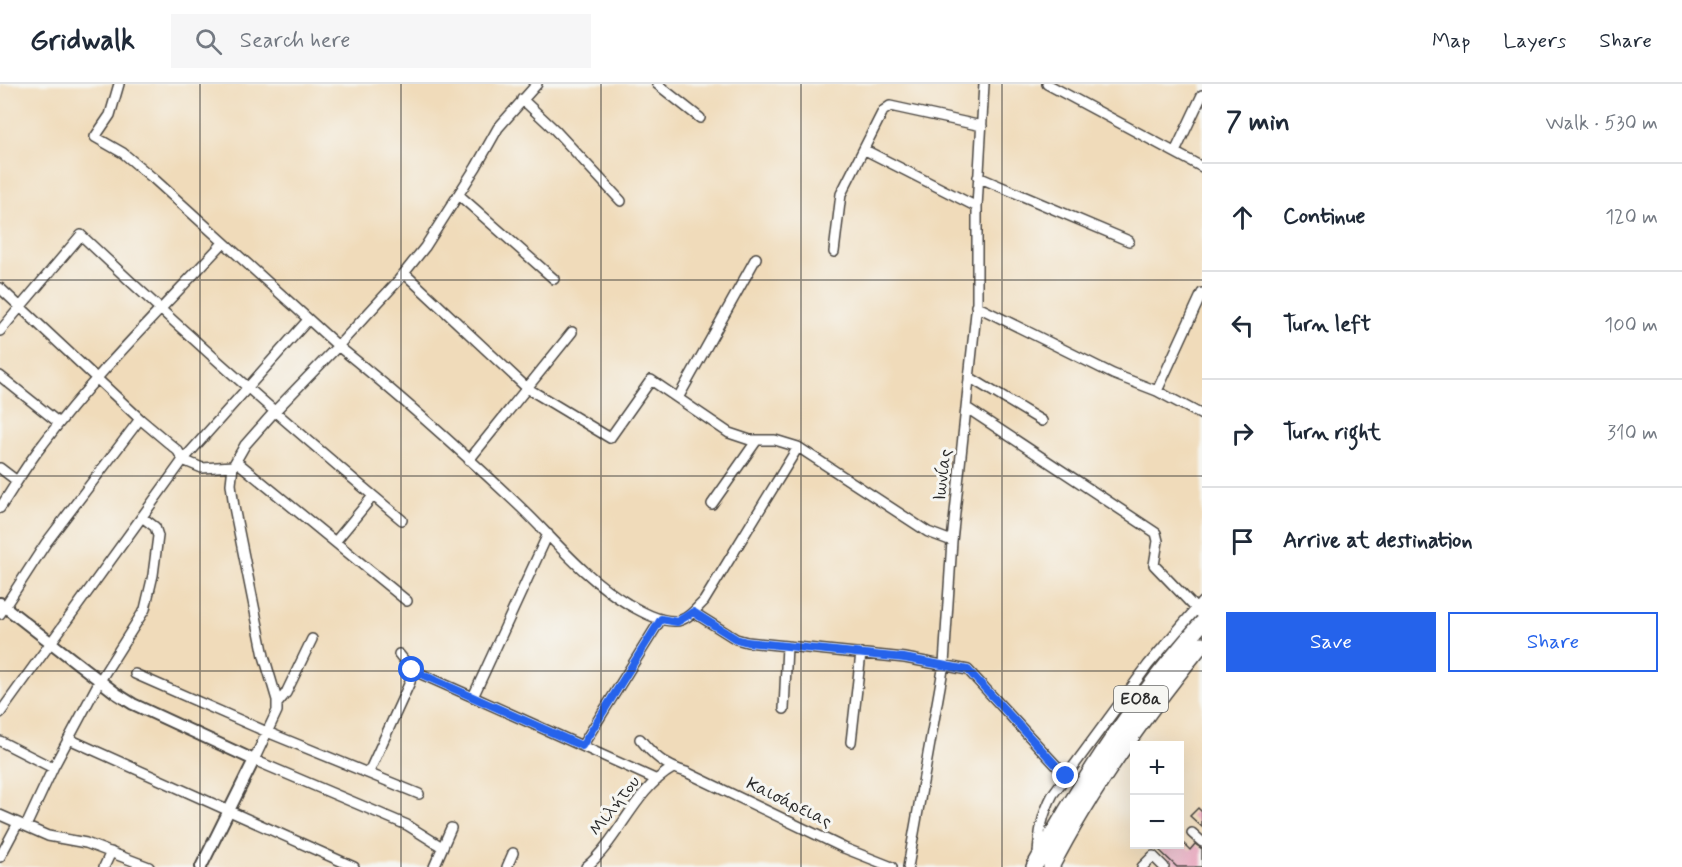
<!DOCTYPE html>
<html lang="en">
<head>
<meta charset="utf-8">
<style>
	:root { --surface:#fff; --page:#f6f6f7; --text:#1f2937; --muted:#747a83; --line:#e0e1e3; --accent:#2563eb }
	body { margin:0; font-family:Mynerve,sans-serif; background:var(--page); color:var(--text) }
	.controls { position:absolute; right:18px; bottom:18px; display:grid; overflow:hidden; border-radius:0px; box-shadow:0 6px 24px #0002 }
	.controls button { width:54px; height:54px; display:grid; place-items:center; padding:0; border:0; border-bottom:2px solid var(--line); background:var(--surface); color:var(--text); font:30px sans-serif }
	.stop { position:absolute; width:18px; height:18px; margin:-14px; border:4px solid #2563eb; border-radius:50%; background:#fff }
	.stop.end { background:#2563eb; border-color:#fff; box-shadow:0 2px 6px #0008 }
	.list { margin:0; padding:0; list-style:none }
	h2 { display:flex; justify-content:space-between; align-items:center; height:78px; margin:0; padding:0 24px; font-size:26px }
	h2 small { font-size:20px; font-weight:400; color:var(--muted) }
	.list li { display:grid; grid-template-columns:39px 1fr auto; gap:18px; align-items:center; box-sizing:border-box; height:108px; padding:0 24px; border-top:2px solid var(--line) }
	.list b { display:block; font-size:22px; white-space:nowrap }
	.list em { font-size:20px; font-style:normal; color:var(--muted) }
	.actions { display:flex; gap:12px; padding:18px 24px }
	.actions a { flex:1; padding:14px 0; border:2px solid var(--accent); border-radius:0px; text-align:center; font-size:21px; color:var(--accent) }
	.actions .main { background:var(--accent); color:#fff }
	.icon { flex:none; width:33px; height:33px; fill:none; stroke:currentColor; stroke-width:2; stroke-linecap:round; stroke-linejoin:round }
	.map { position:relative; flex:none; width:1202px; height:783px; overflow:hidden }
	header { display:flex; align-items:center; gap:36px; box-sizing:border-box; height:84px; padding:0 30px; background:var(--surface); border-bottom:2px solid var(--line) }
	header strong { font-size:28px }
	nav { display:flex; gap:33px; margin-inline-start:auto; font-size:21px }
	.search { width:420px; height:54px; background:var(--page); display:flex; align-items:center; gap:15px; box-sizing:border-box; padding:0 21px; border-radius:0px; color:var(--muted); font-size:22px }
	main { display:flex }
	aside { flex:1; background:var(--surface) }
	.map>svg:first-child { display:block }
	.building { fill:#e8a3bb }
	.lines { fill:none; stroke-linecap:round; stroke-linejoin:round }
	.minor-casing { stroke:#494540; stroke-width:12 }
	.tertiary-casing { stroke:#494540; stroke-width:14 }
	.trunk-casing { stroke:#494540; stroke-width:18 }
	.minor { stroke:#fff; stroke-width:9 }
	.tertiary { stroke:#fff; stroke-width:10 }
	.trunk { stroke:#fff; stroke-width:15 }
	.route { stroke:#2563eb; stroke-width:8 }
	.grid { fill:none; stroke:#2b2b2b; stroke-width:1.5; stroke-opacity:0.55 }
	.labels { text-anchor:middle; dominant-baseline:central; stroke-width:6; stroke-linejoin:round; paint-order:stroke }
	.shield { fill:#f6f6f2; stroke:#686867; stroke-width:1.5 }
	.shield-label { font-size:16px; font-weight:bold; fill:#2b2b2b }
	.street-label { font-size:18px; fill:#2b2b2b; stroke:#f6f6f2 }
</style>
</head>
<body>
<header>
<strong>Gridwalk</strong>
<div class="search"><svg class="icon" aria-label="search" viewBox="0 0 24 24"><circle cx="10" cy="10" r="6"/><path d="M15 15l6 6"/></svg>Search here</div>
<nav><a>Map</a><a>Layers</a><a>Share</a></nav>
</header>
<main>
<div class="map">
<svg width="1202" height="783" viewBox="0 0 1202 783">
	<rect width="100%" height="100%" fill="#f6f6f2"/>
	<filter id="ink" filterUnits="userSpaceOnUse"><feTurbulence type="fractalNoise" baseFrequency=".0167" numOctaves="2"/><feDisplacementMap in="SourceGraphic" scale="12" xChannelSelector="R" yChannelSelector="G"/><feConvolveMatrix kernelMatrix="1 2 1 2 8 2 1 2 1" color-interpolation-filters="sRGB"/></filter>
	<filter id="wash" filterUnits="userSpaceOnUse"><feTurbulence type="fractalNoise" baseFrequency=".008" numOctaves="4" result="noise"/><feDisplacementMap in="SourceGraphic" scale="24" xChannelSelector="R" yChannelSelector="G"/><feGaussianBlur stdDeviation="1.35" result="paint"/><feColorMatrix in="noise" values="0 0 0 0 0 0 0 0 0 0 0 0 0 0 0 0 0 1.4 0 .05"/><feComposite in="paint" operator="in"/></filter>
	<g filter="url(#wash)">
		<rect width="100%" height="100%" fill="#f0dbba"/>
		<g id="blocks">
			<path class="building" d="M 1198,724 L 1202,728 L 1202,743 L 1190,732 Z
				M 1163,760 L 1184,760 L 1190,766 L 1195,760 L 1202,765 L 1202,783 L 1177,783 L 1158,765 Z"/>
		</g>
	</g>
	<g filter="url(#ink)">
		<use href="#blocks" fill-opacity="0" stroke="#494540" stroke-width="1.5"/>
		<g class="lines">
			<defs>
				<path id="minor" d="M 119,0 L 110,31 L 95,53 L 123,69 L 154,95 L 338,262 L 275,327 L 245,361 L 233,382 L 231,400 L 234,423 L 264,572 L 277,616 L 277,627 L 254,676 L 407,741 L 442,763
					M 537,0 L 498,44 L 476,83 L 425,163 L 397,198 L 338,262 C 399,311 457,363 513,416 C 553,453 580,491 628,520 C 642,528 658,537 674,537 C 686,538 696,525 704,517 L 798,363
					M 657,0 L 700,34
					M 1047,0 L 1202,83
					M 522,15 L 555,46 L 621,117
					M 865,66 L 977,123
					M 1175,68 L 1202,11
					M 978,93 L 1129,157
					M 459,111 L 554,195
					M 834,168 L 841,110 L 883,27 L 890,22 L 982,42
					M 404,189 L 527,304 L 610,354 L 651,296 L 729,349 L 750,356 L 775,356 L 798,363 L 928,448 L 952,457
					M 0,204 L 140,335 L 178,367 L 183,376 L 202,384 L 233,382
					M 976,222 L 1113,290 L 1157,307 L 1202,331
					M 0,247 L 81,151 C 185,250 292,344 402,436
					M 0,292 L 59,339
					M 969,293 L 1042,337
					M 1157,307 L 1202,209
					M 678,314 L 756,174
					M 967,324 L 1156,449 L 1158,457 L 1154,481 L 1202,531
					M 469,376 L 572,248
					M 236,377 L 407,517
					M 0,384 L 17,397
					M 712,420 L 757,356
					M 0,424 C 14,403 27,380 43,360 C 97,288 162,225 223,159
					M 548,450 L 473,613 L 582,662 L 661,535
					M 335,458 L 373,412
					M 693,528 L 736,555 L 747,558 L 905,574 L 968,586 L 1066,692
					M 0,530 L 46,459 L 140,335
					M 412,586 L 473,613
					M 135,590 L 267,648 L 419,710
					M 277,620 L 286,609 L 312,555
					M 784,625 L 787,562
					M 0,629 L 183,376 L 308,236
					M 69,655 L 354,783
					M 640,655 C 653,671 665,682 686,688 L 844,764 L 892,783
					M 0,657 L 53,684
					M 851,658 L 861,569
					M 582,662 L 657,696
					M 369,688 L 410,598 L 412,586 L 399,570
					M 0,731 L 48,752 L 86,759 L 149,783
					M 26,742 L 53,684 L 99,598 L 145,525 L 153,491 L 158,452 L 155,443 L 142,433
					M 1192,749 L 1202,758
					M 1038,771 C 1039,748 1042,731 1053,710 L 1148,581 L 1202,518
					M 0,773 L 18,739
					M 104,783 L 111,768
					M 434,783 L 451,744
					M 507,783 L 513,769
					M 586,783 C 620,755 634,706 673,684
					M 908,783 L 944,580 L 952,457 L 977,219 L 977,123 L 984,0
					M 1142,783 L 1153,772 L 1164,783"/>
				<path id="tertiary" d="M 0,519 L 117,610 L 133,620 L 254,676 L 201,783"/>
				<path id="trunk" d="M 1034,783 C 1082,696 1136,613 1202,539
					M 1051,783 C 1092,703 1145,630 1202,560"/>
			</defs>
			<use href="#minor" class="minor-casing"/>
			<use href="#tertiary" class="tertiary-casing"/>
			<use href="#trunk" class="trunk-casing"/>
			<use href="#minor" class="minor"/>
			<use href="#tertiary" class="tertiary"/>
			<use href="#trunk" class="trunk"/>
		</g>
	</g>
	<g class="lines" filter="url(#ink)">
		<path class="route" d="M 412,586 L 582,662 L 661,535 L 677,538 L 693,528 L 736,555 L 747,558 L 904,574 L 968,586 L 1066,692"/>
	</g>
	<path class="grid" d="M 200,0 L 200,783M 401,0 L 401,783M 601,0 L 601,783M 801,0 L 801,783M 1002,0 L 1002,783M 0,196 L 1202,196M 0,392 L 1202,392M 0,587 L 1202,587"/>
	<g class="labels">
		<rect class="shield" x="1114" y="602" width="54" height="26" rx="4.5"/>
		<g class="shield-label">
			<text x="1141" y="615">ΕΟ8α</text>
		</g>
		<g class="street-label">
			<text transform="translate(943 391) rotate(-83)">Ιωνίας</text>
			<text transform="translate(789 719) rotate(26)">Καισάρειας</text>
			<text transform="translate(615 722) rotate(-52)">Μιλήτου</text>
		</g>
	</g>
</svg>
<div class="controls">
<button>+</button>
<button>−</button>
</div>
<div class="stop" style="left:412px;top:586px"></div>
<div class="stop end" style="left:1066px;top:692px"></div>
</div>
<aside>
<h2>7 min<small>Walk · 530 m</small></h2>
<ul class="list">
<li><svg class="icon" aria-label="ahead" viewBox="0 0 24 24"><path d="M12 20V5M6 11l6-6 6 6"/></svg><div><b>Continue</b></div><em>120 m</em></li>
<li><svg class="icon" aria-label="left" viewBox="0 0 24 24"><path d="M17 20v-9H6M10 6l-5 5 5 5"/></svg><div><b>Turn left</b></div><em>100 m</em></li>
<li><svg class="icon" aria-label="right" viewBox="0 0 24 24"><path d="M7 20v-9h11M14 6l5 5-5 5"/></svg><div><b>Turn right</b></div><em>310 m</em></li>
<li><svg class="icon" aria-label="arrive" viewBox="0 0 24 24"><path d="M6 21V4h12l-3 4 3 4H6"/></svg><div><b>Arrive at destination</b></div></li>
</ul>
<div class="actions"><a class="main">Save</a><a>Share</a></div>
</aside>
</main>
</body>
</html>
